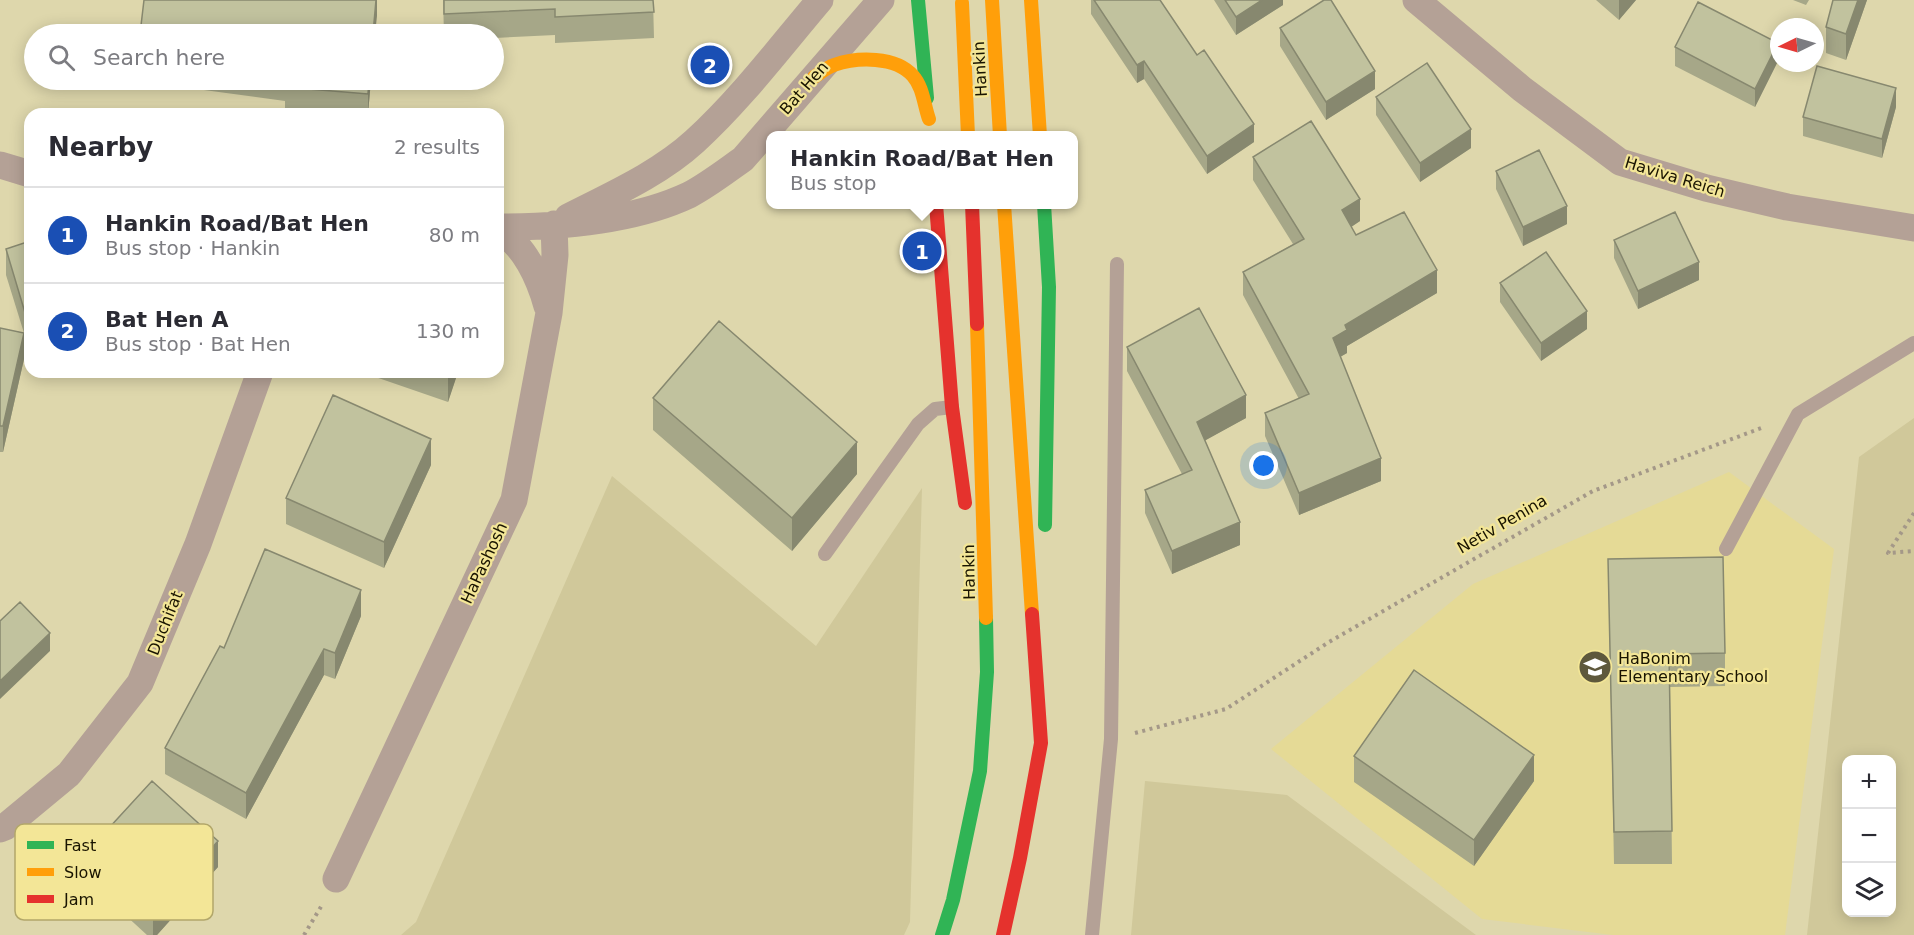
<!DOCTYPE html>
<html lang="en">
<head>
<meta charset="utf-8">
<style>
	:root { --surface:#fff; --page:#f7f7f7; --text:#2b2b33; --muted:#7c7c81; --line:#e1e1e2; --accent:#db2777 }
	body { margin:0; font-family:"DejaVu Sans",sans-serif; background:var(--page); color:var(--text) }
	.controls { position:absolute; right:18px; bottom:18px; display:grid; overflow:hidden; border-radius:12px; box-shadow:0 3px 15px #0003 }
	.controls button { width:54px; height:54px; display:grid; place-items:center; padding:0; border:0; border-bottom:2px solid var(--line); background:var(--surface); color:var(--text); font:30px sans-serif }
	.compass { position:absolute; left:1770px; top:18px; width:54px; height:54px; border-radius:50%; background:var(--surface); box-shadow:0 3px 15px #0003; rotate:265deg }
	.you { position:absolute; left:1264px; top:466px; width:21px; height:21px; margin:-15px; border:4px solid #fff; border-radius:50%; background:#1a73e8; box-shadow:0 0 0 9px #1a73e833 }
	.badge { display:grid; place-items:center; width:39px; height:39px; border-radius:50%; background:var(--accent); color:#fff; font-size:20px; font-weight:700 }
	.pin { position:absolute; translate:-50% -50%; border:3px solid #fff; box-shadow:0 2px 6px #0006 }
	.popup { position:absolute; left:766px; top:131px; width:312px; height:78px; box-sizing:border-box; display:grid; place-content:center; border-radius:12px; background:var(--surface); filter:drop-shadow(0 2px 4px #0005); font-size:20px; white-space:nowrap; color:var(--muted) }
	.popup b { font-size:22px; color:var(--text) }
	.popup::after { content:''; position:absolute; left:50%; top:100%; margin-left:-12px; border:12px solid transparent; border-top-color:var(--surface) }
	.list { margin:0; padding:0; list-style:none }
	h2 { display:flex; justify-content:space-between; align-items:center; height:78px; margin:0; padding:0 24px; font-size:26px }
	h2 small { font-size:20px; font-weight:400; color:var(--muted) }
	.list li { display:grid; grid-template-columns:39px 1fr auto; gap:18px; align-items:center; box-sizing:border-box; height:96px; padding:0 24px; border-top:2px solid var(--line) }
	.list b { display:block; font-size:22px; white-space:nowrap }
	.list p { margin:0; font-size:20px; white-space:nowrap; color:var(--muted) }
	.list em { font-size:20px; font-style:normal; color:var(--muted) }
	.icon { flex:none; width:33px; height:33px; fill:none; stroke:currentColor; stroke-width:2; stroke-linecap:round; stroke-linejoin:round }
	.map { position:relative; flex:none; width:1914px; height:935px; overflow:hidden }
	.search { position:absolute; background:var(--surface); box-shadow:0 3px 15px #0003; left:24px; top:24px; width:480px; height:66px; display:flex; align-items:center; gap:15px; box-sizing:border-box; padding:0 21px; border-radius:33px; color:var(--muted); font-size:22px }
	.panel { position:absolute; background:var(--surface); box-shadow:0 3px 15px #0003; left:24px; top:108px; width:480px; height:270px; border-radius:18px }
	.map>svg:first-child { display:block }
	.built { fill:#e5da96 }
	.green { fill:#d0c89a; fill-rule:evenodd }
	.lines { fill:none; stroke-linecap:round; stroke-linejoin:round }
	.path { stroke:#a49888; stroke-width:4; stroke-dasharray:3 4.5; stroke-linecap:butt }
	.lane { stroke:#b4a196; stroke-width:14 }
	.street { stroke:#b4a196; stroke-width:27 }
	.fast { stroke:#30b455; stroke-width:14 }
	.slow { stroke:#ff9f0a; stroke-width:14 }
	.jam { stroke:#e5322d; stroke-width:14 }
	.wall { fill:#a6a788 }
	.shaded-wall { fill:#87886f }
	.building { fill:#c1c29e; stroke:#87886f; stroke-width:1.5 }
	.labels { text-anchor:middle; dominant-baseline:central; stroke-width:4.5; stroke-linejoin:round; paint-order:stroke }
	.street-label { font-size:16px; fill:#191400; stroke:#f3e697 }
	.poi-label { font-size:16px; fill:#191400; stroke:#f3e697; text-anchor:start }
	.key { fill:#f3e697; stroke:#b2a76a; stroke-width:1.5 }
	.key-label { font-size:16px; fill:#191400 }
</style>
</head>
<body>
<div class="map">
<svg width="1914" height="935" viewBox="0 0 1914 935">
	<rect width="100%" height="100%" fill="#ded7ac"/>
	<path class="built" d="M 1729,472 L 1834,549 L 1785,935 L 1613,935 L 1482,919 L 1271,749 L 1473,584 Z"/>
	<path class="green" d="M 1914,418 L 1914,935 L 1807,935 L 1859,457 ZM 1846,760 L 1892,760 L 1892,912 L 1846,912 Z
		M 612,476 L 816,646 L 922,488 L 910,922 L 904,935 L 401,935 L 416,922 Z
		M 1145,781 L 1287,795 L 1476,935 L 1131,935 Z"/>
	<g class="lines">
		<path class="path" d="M 1914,513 L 1888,553 L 1914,551
			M 1135,733 L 1226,709 L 1329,642 L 1593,491 L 1764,427
			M 304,935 L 322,905"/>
		<path class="lane" d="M 1726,549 L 1798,414 L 1914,343
			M 825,554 L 918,424 L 935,409 L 952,407
			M 1092,935 L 1111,739 L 1117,264"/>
		<path class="street" d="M 1416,0 L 1522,89 L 1620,162 L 1706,188 L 1787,207 L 1914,228
			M 0,165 L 30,174
			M 568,217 C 611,195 659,174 695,141 C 741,99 780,47 820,0
			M 498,227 C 559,227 634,221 689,195 C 708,185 726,171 743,159 L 881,0
			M 498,232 C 524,242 540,281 547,306
			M 0,829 L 5,827 L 69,774 L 140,683 L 198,544 L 260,372
			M 336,879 L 514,500 L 549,313 L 555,255 L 554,224"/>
		<path class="fast" d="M 918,0 L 927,98
			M 1044,204 L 1049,287 L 1045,525
			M 942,935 L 953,900 L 980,771 L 987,672 L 986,618"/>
		<path class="slow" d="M 992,0 L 1000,136
			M 1031,0 L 1040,136
			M 962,3 L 968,136
			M 814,77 C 820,73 826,68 834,65 C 857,57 896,56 913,76 C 923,87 924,105 929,119
			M 1004,204 L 1032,614
			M 977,324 L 986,618"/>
		<path class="jam" d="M 936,204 L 952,407 L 965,503
			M 972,204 L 977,324
			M 1003,935 L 1020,858 L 1041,743 L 1032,614"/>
	</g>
	<path class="wall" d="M 443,0 L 653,0 L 654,38 L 555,43 L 555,35 L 494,38 L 494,34 L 444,34 Z
		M 1091,0 L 1160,0 L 1197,55 L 1254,142 L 1207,174 L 1144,79 L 1137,83 L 1091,14 Z
		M 1214,0 L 1283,0 L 1283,5 L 1236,35 Z
		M 1596,0 L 1636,0 L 1619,20 Z
		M 1793,0 L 1809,0 L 1806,5 Z
		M 1833,0 L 1867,0 L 1846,60 L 1826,53 L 1826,27 Z
		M 1280,28 L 1375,89 L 1326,120 L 1280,46 Z
		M 1675,47 L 1778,61 L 1755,107 L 1675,66 Z
		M 137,80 L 371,80 L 368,114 L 300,114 L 285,113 L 285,101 L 137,81 Z
		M 1376,97 L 1471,148 L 1420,182 L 1376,115 Z
		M 1896,107 L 1882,158 L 1803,136 L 1803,117 Z
		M 1253,157 L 1360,221 L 1351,227 L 1356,235 L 1437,293 L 1347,346 L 1347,353 L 1340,357 L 1381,481 L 1299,515 L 1265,436 L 1265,413 L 1299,399 L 1243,295 L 1243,272 L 1293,244 L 1253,180 Z
		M 1496,171 L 1567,224 L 1523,246 L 1496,189 Z
		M 1614,240 L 1699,280 L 1638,309 L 1614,258 Z
		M 30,241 L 30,351 L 24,333 L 24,359 L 3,452 L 0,452 L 0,328 L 24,333 L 6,275 L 6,249 Z
		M 1500,283 L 1587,329 L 1541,361 L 1500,302 Z
		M 1127,347 L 1246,418 L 1205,440 L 1240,545 L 1172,574 L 1145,513 L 1145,490 L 1182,474 L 1127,371 Z
		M 361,372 L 458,372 L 448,402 Z
		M 653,398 L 857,474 L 792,551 L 653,430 Z
		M 431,465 L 384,568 L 286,524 L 286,498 Z
		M 1608,559 L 1725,653 L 1725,686 L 1670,687 L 1672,864 L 1614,864 Z
		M 361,616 L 335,679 L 324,675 L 246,819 L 165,774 L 165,748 L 224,648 Z
		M 1354,756 L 1534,781 L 1474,866 L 1354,782 Z
		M 86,853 L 218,867 L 157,935 L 147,935 L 86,879 Z"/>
	<path class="shaded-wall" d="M 376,0 L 377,0 L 377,16 L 375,34 L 373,34 Z
		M 1262,0 L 1283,0 L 1283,5 L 1236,35 L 1236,17 Z
		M 1619,0 L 1636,0 L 1619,20 Z
		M 1858,0 L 1867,0 L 1846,60 L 1846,34 Z
		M 1778,43 L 1778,61 L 1755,107 L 1755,89 Z
		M 1144,61 L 1144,79 L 1137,83 L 1137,65 Z
		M 1375,71 L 1375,89 L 1326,120 L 1326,102 Z
		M 369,80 L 371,80 L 368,114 L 368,94 Z
		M 1896,88 L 1896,107 L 1882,158 L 1882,139 Z
		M 1254,124 L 1254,142 L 1207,174 L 1207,156 Z
		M 1471,129 L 1471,148 L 1420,182 L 1420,163 Z
		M 1360,199 L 1360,221 L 1342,233 L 1342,210 Z
		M 1567,206 L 1567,224 L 1523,246 L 1523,227 Z
		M 1699,262 L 1699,280 L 1638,309 L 1638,291 Z
		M 1437,270 L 1437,293 L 1347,346 L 1347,353 L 1333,361 L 1333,338 L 1345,325 Z
		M 1587,311 L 1587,329 L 1541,361 L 1541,343 Z
		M 30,325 L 30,351 L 29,352 L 29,326 Z
		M 24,333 L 24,359 L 3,452 L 3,426 Z
		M 449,372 L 458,372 L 448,402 L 448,376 Z
		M 1246,395 L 1246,418 L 1197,445 L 1197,422 Z
		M 431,439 L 431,465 L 384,568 L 384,542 Z
		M 857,442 L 857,474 L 792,551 L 792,518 Z
		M 1381,458 L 1381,481 L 1299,515 L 1299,493 Z
		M 1240,522 L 1240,545 L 1172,574 L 1172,551 Z
		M 361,590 L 361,616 L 335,679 L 335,653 Z
		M 50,633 L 50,651 L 0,699 L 0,681 Z
		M 324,649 L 324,675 L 246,819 L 246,793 Z
		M 1534,755 L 1534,781 L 1474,866 L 1474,840 Z
		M 218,841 L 218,867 L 157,935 L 153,935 L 153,914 Z"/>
	<path class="building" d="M 144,0 L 376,0 L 373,34 L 140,34 Z
		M 444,0 L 653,0 L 654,12 L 555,17 L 555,9 L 444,14 Z
		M 1094,0 L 1160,0 L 1197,55 L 1204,50 L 1254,124 L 1207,156 L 1144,61 L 1137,65 Z
		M 1225,0 L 1262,0 L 1236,17 Z
		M 1324,0 L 1331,0 L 1375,71 L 1326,102 L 1280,28 Z
		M 1833,0 L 1858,0 L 1846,34 L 1826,27 Z
		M 1698,2 L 1778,43 L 1755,89 L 1675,47 Z
		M 1427,63 L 1471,129 L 1420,163 L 1376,97 Z
		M 1817,66 L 1896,88 L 1882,139 L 1803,117 Z
		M 286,80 L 369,80 L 368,94 L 285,87 Z
		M 1311,121 L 1360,199 L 1342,210 L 1356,235 L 1404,212 L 1437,270 L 1345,325 L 1347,330 L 1333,338 L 1381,458 L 1299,493 L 1265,413 L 1309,394 L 1243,272 L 1304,239 L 1253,157 Z
		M 1539,150 L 1567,206 L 1523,227 L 1496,171 Z
		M 1675,212 L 1699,262 L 1638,291 L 1614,240 Z
		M 30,241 L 30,325 L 29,326 L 6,249 Z
		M 1546,252 L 1587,311 L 1541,343 L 1500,283 Z
		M 1199,308 L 1246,395 L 1197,422 L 1240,522 L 1172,551 L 1145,490 L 1192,470 L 1127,347 Z
		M 719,321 L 857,442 L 792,518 L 653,398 Z
		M 0,328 L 24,333 L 3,426 L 0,426 Z
		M 437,372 L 449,372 L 448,376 Z
		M 333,395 L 431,439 L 384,542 L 286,498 Z
		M 265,549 L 361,590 L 335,653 L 324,649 L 246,793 L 165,748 L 220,646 L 224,648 Z
		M 1723,557 L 1725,653 L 1669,654 L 1672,831 L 1614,832 L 1608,559 Z
		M 20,602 L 50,633 L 0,681 L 0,621 Z
		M 1414,670 L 1534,755 L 1474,840 L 1354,756 Z
		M 152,781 L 218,841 L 153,914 L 86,853 Z"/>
	<defs>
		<symbol id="school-disc" viewBox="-11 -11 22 22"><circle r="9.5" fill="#5e583c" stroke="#f3e697"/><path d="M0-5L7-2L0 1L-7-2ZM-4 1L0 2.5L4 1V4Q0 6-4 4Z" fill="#fff"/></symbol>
	</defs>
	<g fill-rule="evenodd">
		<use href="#school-disc" x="1576" y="648" width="38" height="38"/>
	</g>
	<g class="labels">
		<g class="street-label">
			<text transform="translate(980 69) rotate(-93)">Hankin</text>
			<text transform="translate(804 88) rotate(-49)">Bat Hen</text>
			<text transform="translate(1675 177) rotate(17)">Haviva Reich</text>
			<text transform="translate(1502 524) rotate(-30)">Netiv Penina</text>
			<text transform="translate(484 563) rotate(-65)">HaPashosh</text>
			<text transform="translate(969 572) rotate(-91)">Hankin</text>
			<text transform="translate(165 623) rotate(-68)">Duchifat</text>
		</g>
		<g class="poi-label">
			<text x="1618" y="658">HaBonim<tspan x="1618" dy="18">Elementary School</tspan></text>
		</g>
	</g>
	<rect x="15" y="824" width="198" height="96" rx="9" class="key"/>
	<rect x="27" y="841" width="27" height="8" fill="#30b455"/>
	<rect x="27" y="868" width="27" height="8" fill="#ff9f0a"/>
	<rect x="27" y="895" width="27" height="8" fill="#e5322d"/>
	<g class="key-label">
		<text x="64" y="851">Fast</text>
		<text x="64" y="878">Slow</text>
		<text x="64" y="905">Jam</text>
	</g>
</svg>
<div class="controls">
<button>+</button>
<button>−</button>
<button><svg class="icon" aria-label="layers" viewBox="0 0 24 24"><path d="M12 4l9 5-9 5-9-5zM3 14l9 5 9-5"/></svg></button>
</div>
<svg class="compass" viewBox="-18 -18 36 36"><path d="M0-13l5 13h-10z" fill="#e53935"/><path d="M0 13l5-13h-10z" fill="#7c7c81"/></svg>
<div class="you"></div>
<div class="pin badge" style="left:922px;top:251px;background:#1a4fb4">1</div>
<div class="popup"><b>Hankin Road/Bat Hen</b>Bus stop</div>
<div class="pin badge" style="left:710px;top:65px;background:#1a4fb4">2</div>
<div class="search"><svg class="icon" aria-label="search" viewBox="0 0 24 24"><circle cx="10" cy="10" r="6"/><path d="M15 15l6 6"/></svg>Search here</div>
<section class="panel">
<h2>Nearby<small>2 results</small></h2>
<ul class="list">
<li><span class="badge" style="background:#1a4fb4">1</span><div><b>Hankin Road/Bat Hen</b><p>Bus stop · Hankin</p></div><em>80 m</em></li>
<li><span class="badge" style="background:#1a4fb4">2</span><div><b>Bat Hen A</b><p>Bus stop · Bat Hen</p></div><em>130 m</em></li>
</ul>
</section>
</div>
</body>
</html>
